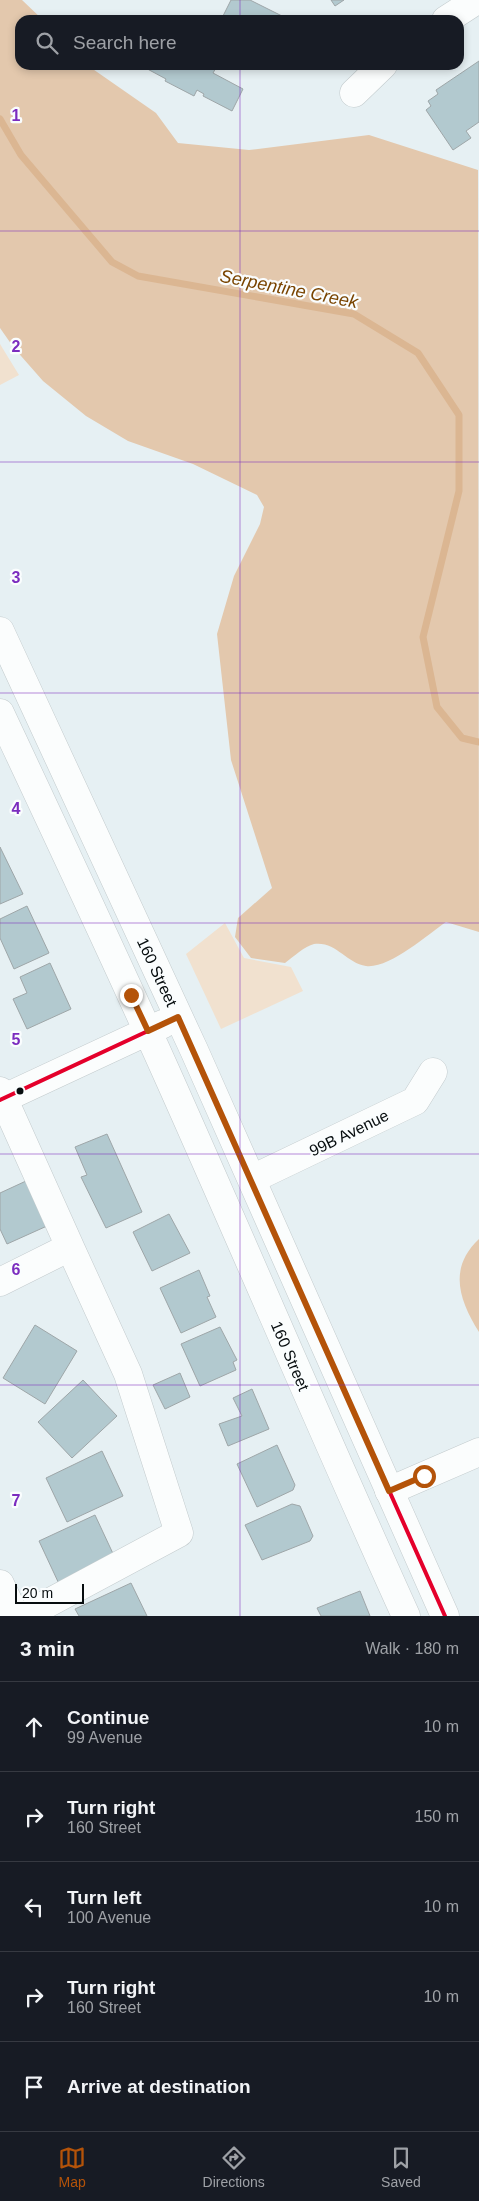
<!DOCTYPE html>
<html lang="en">
<head>
<meta charset="utf-8">
<style>
	:root { --surface:#171b24; --page:#242831; --text:#f1f3f6; --muted:#9ea1a6; --line:#363941; --accent:#b45309 }
	body { margin:0; font-family:Helvetica,sans-serif; background:var(--page); color:var(--text) }
	.scale { position:absolute; left:15px; bottom:12px; width:69px; box-sizing:border-box; padding-left:5px; border:2px solid #070d0f; border-top:0; font-size:14px; line-height:18px; white-space:nowrap; color:#070d0f; -webkit-text-stroke:4px #fafdfe; paint-order:stroke }
	.stop { position:absolute; width:15px; height:15px; margin:-11px; border:4px solid #b45309; border-radius:50%; background:#fff }
	.stop.end { background:#b45309; border-color:#fff; box-shadow:0 1px 5px #0008 }
	.list { margin:0; padding:0; list-style:none }
	h2 { display:flex; justify-content:space-between; align-items:center; height:65px; margin:0; padding:0 20px; font-size:21px }
	h2 small { font-size:16px; font-weight:400; color:var(--muted) }
	.list li { display:grid; grid-template-columns:32px 1fr auto; gap:15px; align-items:center; box-sizing:border-box; height:90px; padding:0 20px; border-top:1px solid var(--line) }
	.list b { display:block; font-size:19px; white-space:nowrap }
	.list p { margin:0; font-size:16px; white-space:nowrap; color:var(--muted) }
	.list em { font-size:16px; font-style:normal; color:var(--muted) }
	.icon { flex:none; width:28px; height:28px; fill:none; stroke:currentColor; stroke-width:2; stroke-linecap:round; stroke-linejoin:round }
	.map { position:relative; flex:none; width:479px; height:1616px; overflow:hidden }
	.search { position:absolute; background:var(--surface); box-shadow:0 2px 8px #0003; left:15px; right:15px; top:15px; height:55px; display:flex; align-items:center; gap:12px; box-sizing:border-box; padding:0 18px; border-radius:15px; color:var(--muted); font-size:19px }
	.sheet { height:515px; background:var(--surface) }
	nav { display:flex; justify-content:space-around; align-items:center; box-sizing:border-box; height:70px; border-top:1px solid var(--line); background:var(--surface); font-size:14px; color:var(--muted) }
	nav a { display:grid; justify-items:center; gap:2px }
	nav .on { color:var(--accent) }
	.map>svg:first-child { display:block }
	.green { fill:#f1e1cf }
	.forest { fill:#e3c8ad }
	.lines { fill:none; stroke-linecap:round; stroke-linejoin:round }
	.stream { stroke:#dbb692; stroke-width:7 }
	.building { fill:#b2c9cf; stroke:#9ea6a8 }
	.minor-casing { stroke:#c3cbcd; stroke-width:29 }
	.major-casing { stroke:#c3cbcd; stroke-width:29 }
	.minor { stroke:#fbfdfd; stroke-width:28 }
	.major { stroke:#fbfdfd; stroke-width:28 }
	.bus-1-casing { stroke:#fafdfe; stroke-width:8 }
	.bus-1 { stroke:#e4002b; stroke-width:4 }
	.route { stroke:#b45309; stroke-width:6 }
	.grid { fill:none; stroke:#7b2cbf; stroke-width:1; stroke-opacity:0.55 }
	.bus-dot { fill:#070d0f; stroke:#fafdfe; stroke-width:2 }
	.labels { text-anchor:middle; dominant-baseline:central; stroke-width:4.5; stroke-linejoin:round; paint-order:stroke }
	.street-label { font-size:16px; fill:#070d0f; stroke:#fafdfe }
	.water-label { font-size:18px; font-style:italic; fill:#794400; stroke:#fafdfe }
	.grid-label { font-size:16px; text-anchor:middle; font-weight:bold; fill:#7b2cbf; stroke:#fafdfe; stroke-width:4.5; stroke-linejoin:round; paint-order:stroke }
</style>
</head>
<body>
<div class="map">
<svg width="479" height="1616" viewBox="0 0 479 1616">
	<rect width="100%" height="100%" fill="#e6f0f3"/>
	<path class="green" d="M 0,344 L 19,375 L 0,385 Z
		M 225,923 L 244,958 L 291,967 L 303,991 L 221,1029 L 186,954 Z"/>
	<path class="forest" d="M 0,0 L 22,0 L 43,20 L 20,20 L 20,65 L 87,65 L 156,113 L 178,143 L 249,150 L 369,135 L 478,170 L 479,932 L 446,922 C 427,935 389,969 366,966 C 346,963 336,941 314,944 C 305,946 293,957 285,963 L 251,958 L 235,937 L 238,918 L 272,888 L 231,760 L 217,634 L 234,576 L 260,524 L 264,507 L 257,495 L 193,464 L 128,441 L 86,416 L 43,381 L 14,348 L 0,328 Z
		M 479,1239 L 479,1332 C 459,1300 448,1268 479,1239 Z"/>
	<g class="lines">
		<path class="stream" d="M 0,119 L 21,155 L 112,262 L 138,276 L 354,314 L 418,353 L 459,415 L 459,491 L 423,637 L 437,707 L 462,738 L 479,742"/>
	</g>
	<path class="building" d="M 231,0 L 250,0 L 290,20 L 221,20 Z
		M 331,0 L 344,0 L 335,6 Z
		M 479,61 L 479,122 L 466,131 L 471,138 L 453,150 L 426,110 L 431,106 L 428,101 L 438,94 L 436,90 Z
		M 140,65 L 215,65 L 217,66 L 213,73 L 243,89 L 232,111 L 203,96 L 204,94 L 197,90 L 194,96 L 165,81 L 166,79 Z
		M 0,847 L 23,894 L 0,904 Z
		M 27,906 L 49,953 L 14,969 L 0,938 L 0,919 Z
		M 50,963 L 71,1009 L 27,1029 L 13,999 L 27,993 L 20,977 Z
		M 107,1134 L 142,1212 L 106,1228 L 81,1177 L 87,1175 L 75,1147 Z
		M 26,1181 L 47,1226 L 7,1244 L 0,1229 L 0,1193 Z
		M 169,1214 L 190,1253 L 152,1271 L 133,1232 Z
		M 199,1270 L 210,1296 L 207,1297 L 216,1317 L 181,1333 L 160,1288 Z
		M 35,1325 L 77,1351 L 45,1404 L 3,1378 Z
		M 220,1327 L 237,1360 L 233,1362 L 236,1370 L 200,1386 L 181,1344 Z
		M 180,1373 L 190,1397 L 165,1409 L 153,1385 Z
		M 83,1380 L 117,1416 L 72,1458 L 38,1422 Z
		M 252,1389 L 269,1429 L 228,1446 L 219,1424 L 242,1416 L 233,1398 Z
		M 277,1445 L 295,1485 L 293,1490 L 257,1507 L 237,1464 Z
		M 102,1451 L 123,1496 L 67,1522 L 46,1478 Z
		M 292,1504 L 300,1506 L 313,1536 L 310,1541 L 262,1560 L 245,1525 Z
		M 95,1515 L 116,1560 L 60,1586 L 39,1541 Z
		M 131,1583 L 147,1616 L 79,1616 L 75,1609 Z
		M 360,1591 L 370,1616 L 321,1616 L 317,1608 Z"/>
	<g class="lines">
		<defs>
			<path id="minor" d="M 446,20 L 477,0
				M 354,93 L 383,65
				M 0,1091 L 70,1247 L 0,1282
				M 252,1179 L 415,1101 L 433,1072
				M 389,1491 L 479,1452
				M 0,1584 L 15,1616
				M 24,1616 L 179,1533 L 128,1374 L 70,1247"/>
			<path id="major" d="M 0,631 L 194,1050 L 445,1616
				M 0,713 C 55,830 110,947 163,1065 C 245,1248 323,1433 406,1616
				M 0,1100 L 163,1024"/>
		</defs>
		<use href="#minor" class="minor-casing"/>
		<use href="#major" class="major-casing"/>
		<use href="#minor" class="minor"/>
		<use href="#major" class="major"/>
		<defs>
			<path id="bus-1" d="M 0,1100 L 178,1017 L 445,1616"/>
		</defs>
		<use href="#bus-1" class="bus-1-casing"/>
		<use href="#bus-1" class="bus-1"/>
	</g>
	<g class="lines">
		<path class="route" d="M 131,995 L 148,1031 L 178,1017 L 389,1491 L 424,1476"/>
	</g>
	<path class="grid" d="M 240,0 L 240,20M 240,65 L 240,1616M 0,231 L 479,231M 0,462 L 479,462M 0,693 L 479,693M 0,923 L 479,923M 0,1154 L 479,1154M 0,1385 L 479,1385"/>
	<circle class="bus-dot" cx="20" cy="1091" r="4.5"/>
	<g class="labels">
		<g class="street-label">
			<text transform="translate(157 972) rotate(65)">160 Street</text>
			<text transform="translate(349 1133) rotate(-26)">99B Avenue</text>
			<text transform="translate(290 1356) rotate(67)">160 Street</text>
		</g>
		<g class="water-label">
			<text transform="translate(289 289) rotate(11)">Serpentine Creek</text>
		</g>
	</g>
	<g class="grid-label">
		<text x="16" y="121">1</text>
		<text x="16" y="352">2</text>
		<text x="16" y="583">3</text>
		<text x="16" y="814">4</text>
		<text x="16" y="1045">5</text>
		<text x="16" y="1275">6</text>
		<text x="16" y="1506">7</text>
	</g>
</svg>
<div class="scale">20 m</div>
<div class="stop" style="left:424px;top:1476px"></div>
<div class="stop end" style="left:131px;top:995px"></div>
<div class="search"><svg class="icon" aria-label="search" viewBox="0 0 24 24"><circle cx="10" cy="10" r="6"/><path d="M15 15l6 6"/></svg>Search here</div>
</div>
<section class="sheet">
<h2>3 min<small>Walk · 180 m</small></h2>
<ul class="list">
<li><svg class="icon" aria-label="ahead" viewBox="0 0 24 24"><path d="M12 20V5M6 11l6-6 6 6"/></svg><div><b>Continue</b><p>99 Avenue</p></div><em>10 m</em></li>
<li><svg class="icon" aria-label="right" viewBox="0 0 24 24"><path d="M7 20v-9h11M14 6l5 5-5 5"/></svg><div><b>Turn right</b><p>160 Street</p></div><em>150 m</em></li>
<li><svg class="icon" aria-label="left" viewBox="0 0 24 24"><path d="M17 20v-9H6M10 6l-5 5 5 5"/></svg><div><b>Turn left</b><p>100 Avenue</p></div><em>10 m</em></li>
<li><svg class="icon" aria-label="right" viewBox="0 0 24 24"><path d="M7 20v-9h11M14 6l5 5-5 5"/></svg><div><b>Turn right</b><p>160 Street</p></div><em>10 m</em></li>
<li><svg class="icon" aria-label="arrive" viewBox="0 0 24 24"><path d="M6 21V4h12l-3 4 3 4H6"/></svg><div><b>Arrive at destination</b></div></li>
</ul>
</section>
<nav>
<a class="on"><svg class="icon" aria-label="map" viewBox="0 0 24 24"><path d="M3 6l6-2 6 2 6-2v14l-6 2-6-2-6 2zM9 4v14M15 6v14"/></svg>Map</a>
<a><svg class="icon" aria-label="directions" viewBox="0 0 24 24"><path d="M12 3l9 9-9 9-9-9zM9 14v-3h6M13 9l2 2-2 2"/></svg>Directions</a>
<a><svg class="icon" aria-label="saved" viewBox="0 0 24 24"><path d="M7 4h10v16l-5-4-5 4z"/></svg>Saved</a>
</nav>
</body>
</html>
